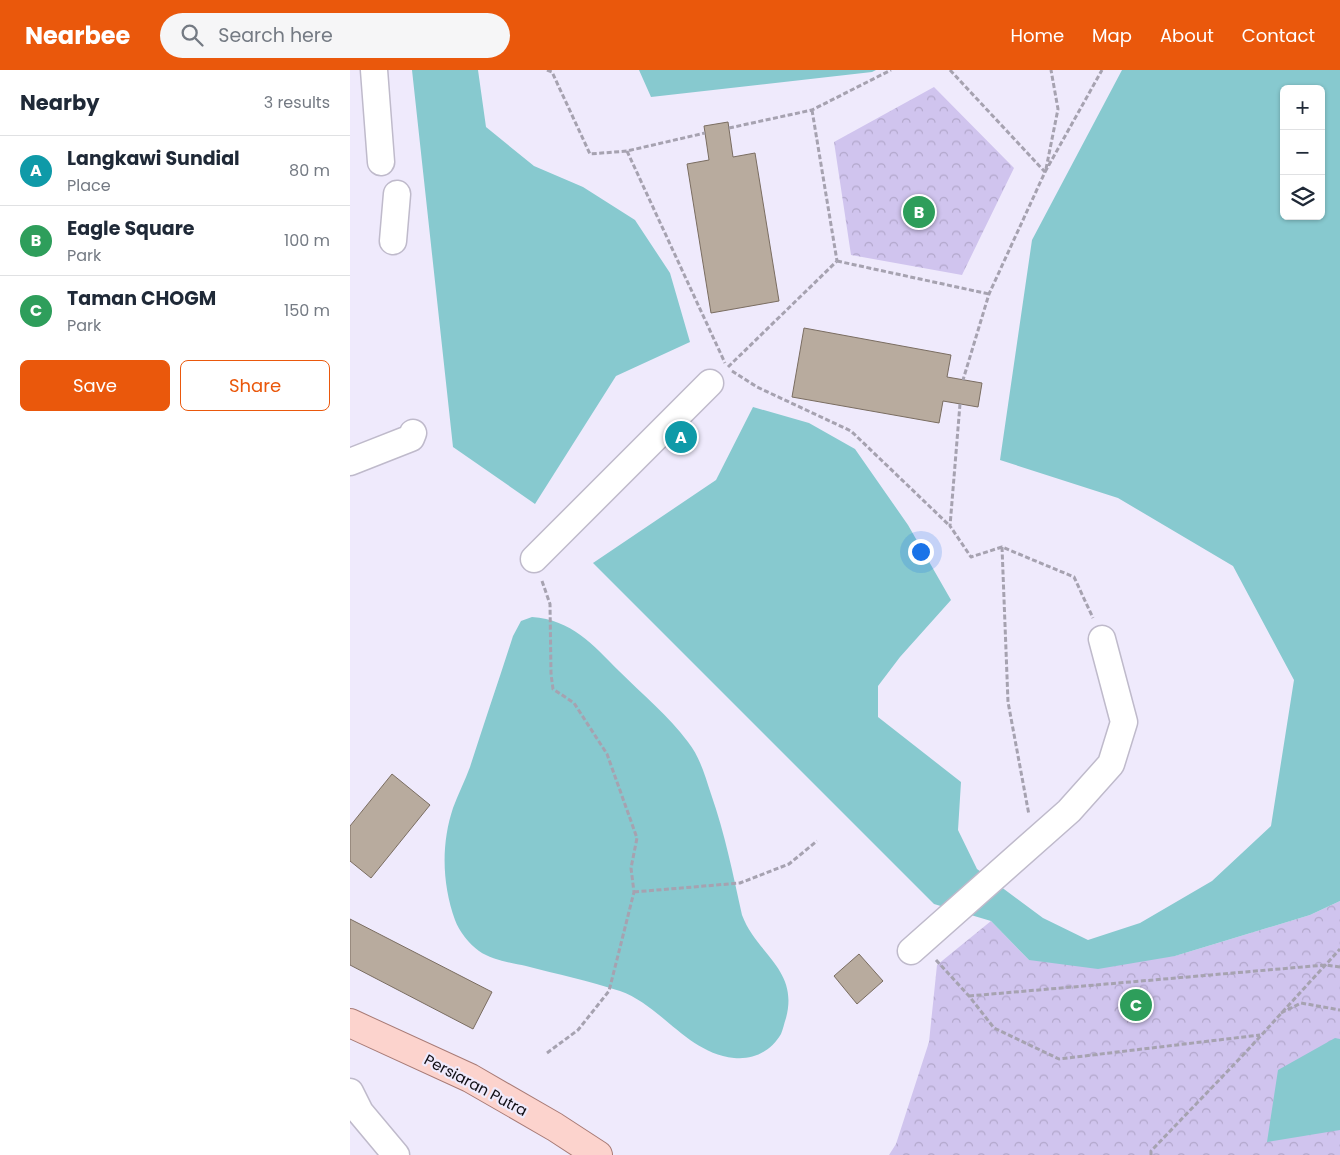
<!DOCTYPE html>
<html lang="en">
<head>
<meta charset="utf-8">
<style>
	:root { --surface:#fff; --page:#f6f6f7; --text:#1f2937; --muted:#747a83; --line:#e0e1e3; --accent:#ea580c }
	body { margin:0; font-family:Poppins,sans-serif; background:var(--page); color:var(--text) }
	.controls { position:absolute; right:15px; top:15px; display:grid; overflow:hidden; border-radius:8px; box-shadow:0 1px 4px #0004 }
	.controls button { width:45px; height:45px; display:grid; place-items:center; padding:0; border:0; border-bottom:1px solid var(--line); background:var(--surface); color:var(--text); font:25px sans-serif }
	.you { position:absolute; left:570px; top:481px; width:18px; height:18px; margin:-12px; border:4px solid #fff; border-radius:50%; background:#1a73e8; box-shadow:0 0 0 8px #1a73e833 }
	.badge { display:grid; place-items:center; width:32px; height:32px; border-radius:50%; background:var(--accent); color:#fff; font-size:16px; font-weight:700 }
	.pin { position:absolute; translate:-50% -50%; border:2px solid #fff; box-shadow:0 1px 5px #0006 }
	.list { margin:0; padding:0; list-style:none }
	h2 { display:flex; justify-content:space-between; align-items:center; height:65px; margin:0; padding:0 20px; font-size:21px }
	h2 small { font-size:16px; font-weight:400; color:var(--muted) }
	.list li { display:grid; grid-template-columns:32px 1fr auto; gap:15px; align-items:center; box-sizing:border-box; height:70px; padding:0 20px; border-top:1px solid var(--line) }
	.list b { display:block; font-size:19px; white-space:nowrap }
	.list p { margin:0; font-size:16px; white-space:nowrap; color:var(--muted) }
	.list em { font-size:16px; font-style:normal; color:var(--muted) }
	.actions { display:flex; gap:10px; padding:15px 20px }
	.actions a { flex:1; padding:11px 0; border:1px solid var(--accent); border-radius:8px; text-align:center; font-size:18px; color:var(--accent) }
	.actions .main { background:var(--accent); color:#fff }
	.icon { flex:none; width:28px; height:28px; fill:none; stroke:currentColor; stroke-width:2; stroke-linecap:round; stroke-linejoin:round }
	.map { position:relative; flex:none; width:990px; height:1085px; overflow:hidden }
	header { display:flex; align-items:center; gap:30px; box-sizing:border-box; height:70px; padding:0 25px; background:var(--accent); color:#fff }
	header strong { font-size:24px }
	nav { display:flex; gap:28px; margin-inline-start:auto; font-size:18px }
	.search { width:350px; height:45px; background:var(--page); display:flex; align-items:center; gap:12px; box-sizing:border-box; padding:0 18px; border-radius:28px; color:var(--muted); font-size:19px }
	main { display:flex }
	aside { flex:1; background:var(--surface) }
	.map>svg:first-child { display:block }
	.park { fill:url(#park-crowns) }
	.water { fill:#87c9cf; fill-rule:evenodd }
	.building { fill:#b8ab9e; stroke:#7a6d61 }
	.lines { fill:none; stroke-linecap:round; stroke-linejoin:round }
	.minor-casing { stroke:#bfbacb; stroke-width:29 }
	.major-casing { stroke:#a87b76; stroke-width:30 }
	.path { stroke:#a6a2b0; stroke-width:3; stroke-dasharray:5 2.5; stroke-linecap:butt }
	.minor { stroke:#fff; stroke-width:26 }
	.major { stroke:#fcd3cd; stroke-width:28 }
	.labels { text-anchor:middle; dominant-baseline:central; stroke-width:4.5; stroke-linejoin:round; paint-order:stroke }
	.street-label { font-size:15px; fill:#100e14; stroke:#efeafc }
</style>
</head>
<body>
<header>
<strong>Nearbee</strong>
<div class="search"><svg class="icon" aria-label="search" viewBox="0 0 24 24"><circle cx="10" cy="10" r="6"/><path d="M15 15l6 6"/></svg>Search here</div>
<nav><a>Home</a><a>Map</a><a>About</a><a>Contact</a></nav>
</header>
<main>
<aside>
<h2>Nearby<small>3 results</small></h2>
<ul class="list">
<li><span class="badge" style="background:#0f9aa8">A</span><div><b>Langkawi Sundial</b><p>Place</p></div><em>80 m</em></li>
<li><span class="badge" style="background:#2e9e5b">B</span><div><b>Eagle Square</b><p>Park</p></div><em>100 m</em></li>
<li><span class="badge" style="background:#2e9e5b">C</span><div><b>Taman CHOGM</b><p>Park</p></div><em>150 m</em></li>
</ul>
<div class="actions"><a class="main">Save</a><a>Share</a></div>
</aside>
<div class="map">
<svg width="990" height="1085" viewBox="0 0 990 1085">
	<defs>
		<pattern id="park-crowns" width="20" height="18" patternUnits="userSpaceOnUse" patternTransform="scale(1.25)"><rect width="20" height="18" fill="#d0c4ee"/><path d="M2 6a3 3 0 1 1 6 0M12 15a3 3 0 1 1 6 0" fill="none" stroke="#b2a7cb"/></pattern>
	</defs>
	<rect width="100%" height="100%" fill="#efeafc"/>
	<path class="park" d="M 584,17 L 664,98 L 612,205 L 501,185 L 484,72 Z
		M 990,831 L 990,1085 L 539,1085 L 546,1074 L 579,972 L 587,895 L 641,851 L 679,890 L 825,886 L 960,845 Z"/>
	<path class="water" d="M 62,0 L 128,0 L 136,57 L 184,96 L 233,117 L 285,150 L 320,203 L 340,272 L 266,306 L 185,434 L 103,377 Z
		M 289,0 L 526,0 L 522,2 L 301,27 Z
		M 772,0 L 990,0 L 990,831 L 960,845 L 825,886 L 748,899 L 679,890 L 641,851 L 584,834 L 243,493 L 366,410 L 403,337 L 459,353 L 505,379 L 558,455 L 601,530 L 550,587 L 528,616 L 528,647 L 611,712 L 608,760 L 627,799 L 693,848 L 738,870 L 790,853 L 862,811 L 921,756 L 944,610 L 883,496 L 768,428 L 650,390 L 682,170 ZM 934,19 L 971,19 L 971,146 L 934,146 Z
		M 182,547 C 222,550 242,574 269,601 C 292,624 319,646 338,672 C 350,687 355,706 361,724 C 375,764 383,804 392,845 C 407,885 449,899 436,948 C 434,954 433,959 431,964 C 421,981 404,990 384,988 C 337,983 312,936 270,921 C 239,911 207,904 176,896 C 161,893 142,890 129,881 C 119,874 109,861 105,850 C 92,814 91,774 103,738 C 108,724 115,711 120,697 C 134,653 149,610 163,566 L 171,551 Z
		M 985,968 L 990,969 L 990,1060 L 917,1072 L 928,1000 Z"/>
	<path class="building" d="M 378,52 L 383,87 L 405,83 L 429,231 L 361,243 L 337,94 L 359,90 L 354,56 Z
		M 454,258 L 601,285 L 597,307 L 632,313 L 628,337 L 593,331 L 589,353 L 442,327 Z
		M 42,704 L 80,735 L 21,808 L 0,791 L 0,756 Z
		M 0,849 L 142,922 L 123,959 L 0,895 Z
		M 509,884 L 533,911 L 507,934 L 484,906 Z"/>
	<g class="lines">
		<defs>
			<path id="minor" d="M 24,0 L 31,92
				M 43,171 L 47,124
				M 0,392 L 61,368 L 63,363
				M 184,489 L 360,313
				M 561,881 L 719,741 L 761,694 L 774,652 L 752,569
				M 0,1022 L 10,1042 L 46,1085"/>
			<path id="major" d="M 0,953 L 120,1008 L 205,1057 L 248,1085"/>
		</defs>
		<use href="#minor" class="minor-casing"/>
		<use href="#major" class="major-casing"/>
		<path class="path" d="M 197,0 L 202,2 L 240,84 L 277,81 L 355,63
			M 600,0 L 695,102 L 639,224 L 613,310
			M 462,40 L 487,191
			M 379,58 L 462,40 L 541,0
			M 277,81 L 375,293
			M 696,99 L 708,39 L 701,0
			M 695,102 L 752,0
			M 487,191 L 639,224
			M 378,297 L 487,191
			M 382,301 L 407,317 L 501,361 L 600,456
			M 610,334 L 600,456 L 621,487 L 652,477 L 724,507 L 743,548
			M 652,477 L 658,632 L 679,745
			M 192,511 L 200,534 L 201,604 L 203,619 L 224,633 L 257,684 L 287,768 L 281,798 L 284,822 L 259,921 L 228,960 L 197,983
			M 284,822 L 390,813 L 439,794 L 467,771
			M 586,890 L 619,926 L 644,958 L 709,989 L 910,965
			M 619,926 L 975,895 L 990,897
			M 931,943 L 951,933 L 990,940
			M 801,1085 L 801,1081 L 895,983 L 990,879"/>
		<use href="#minor" class="minor"/>
		<use href="#major" class="major"/>
	</g>
	<g class="labels">
		<g class="street-label">
			<text transform="translate(126 1015) rotate(28)">Persiaran Putra</text>
		</g>
	</g>
</svg>
<div class="controls">
<button>+</button>
<button>−</button>
<button><svg class="icon" aria-label="layers" viewBox="0 0 24 24"><path d="M12 4l9 5-9 5-9-5zM3 14l9 5 9-5"/></svg></button>
</div>
<div class="you"></div>
<div class="pin badge" style="left:331px;top:367px;background:#0f9aa8">A</div>
<div class="pin badge" style="left:569px;top:142px;background:#2e9e5b">B</div>
<div class="pin badge" style="left:786px;top:935px;background:#2e9e5b">C</div>
</div>
</main>
</body>
</html>
